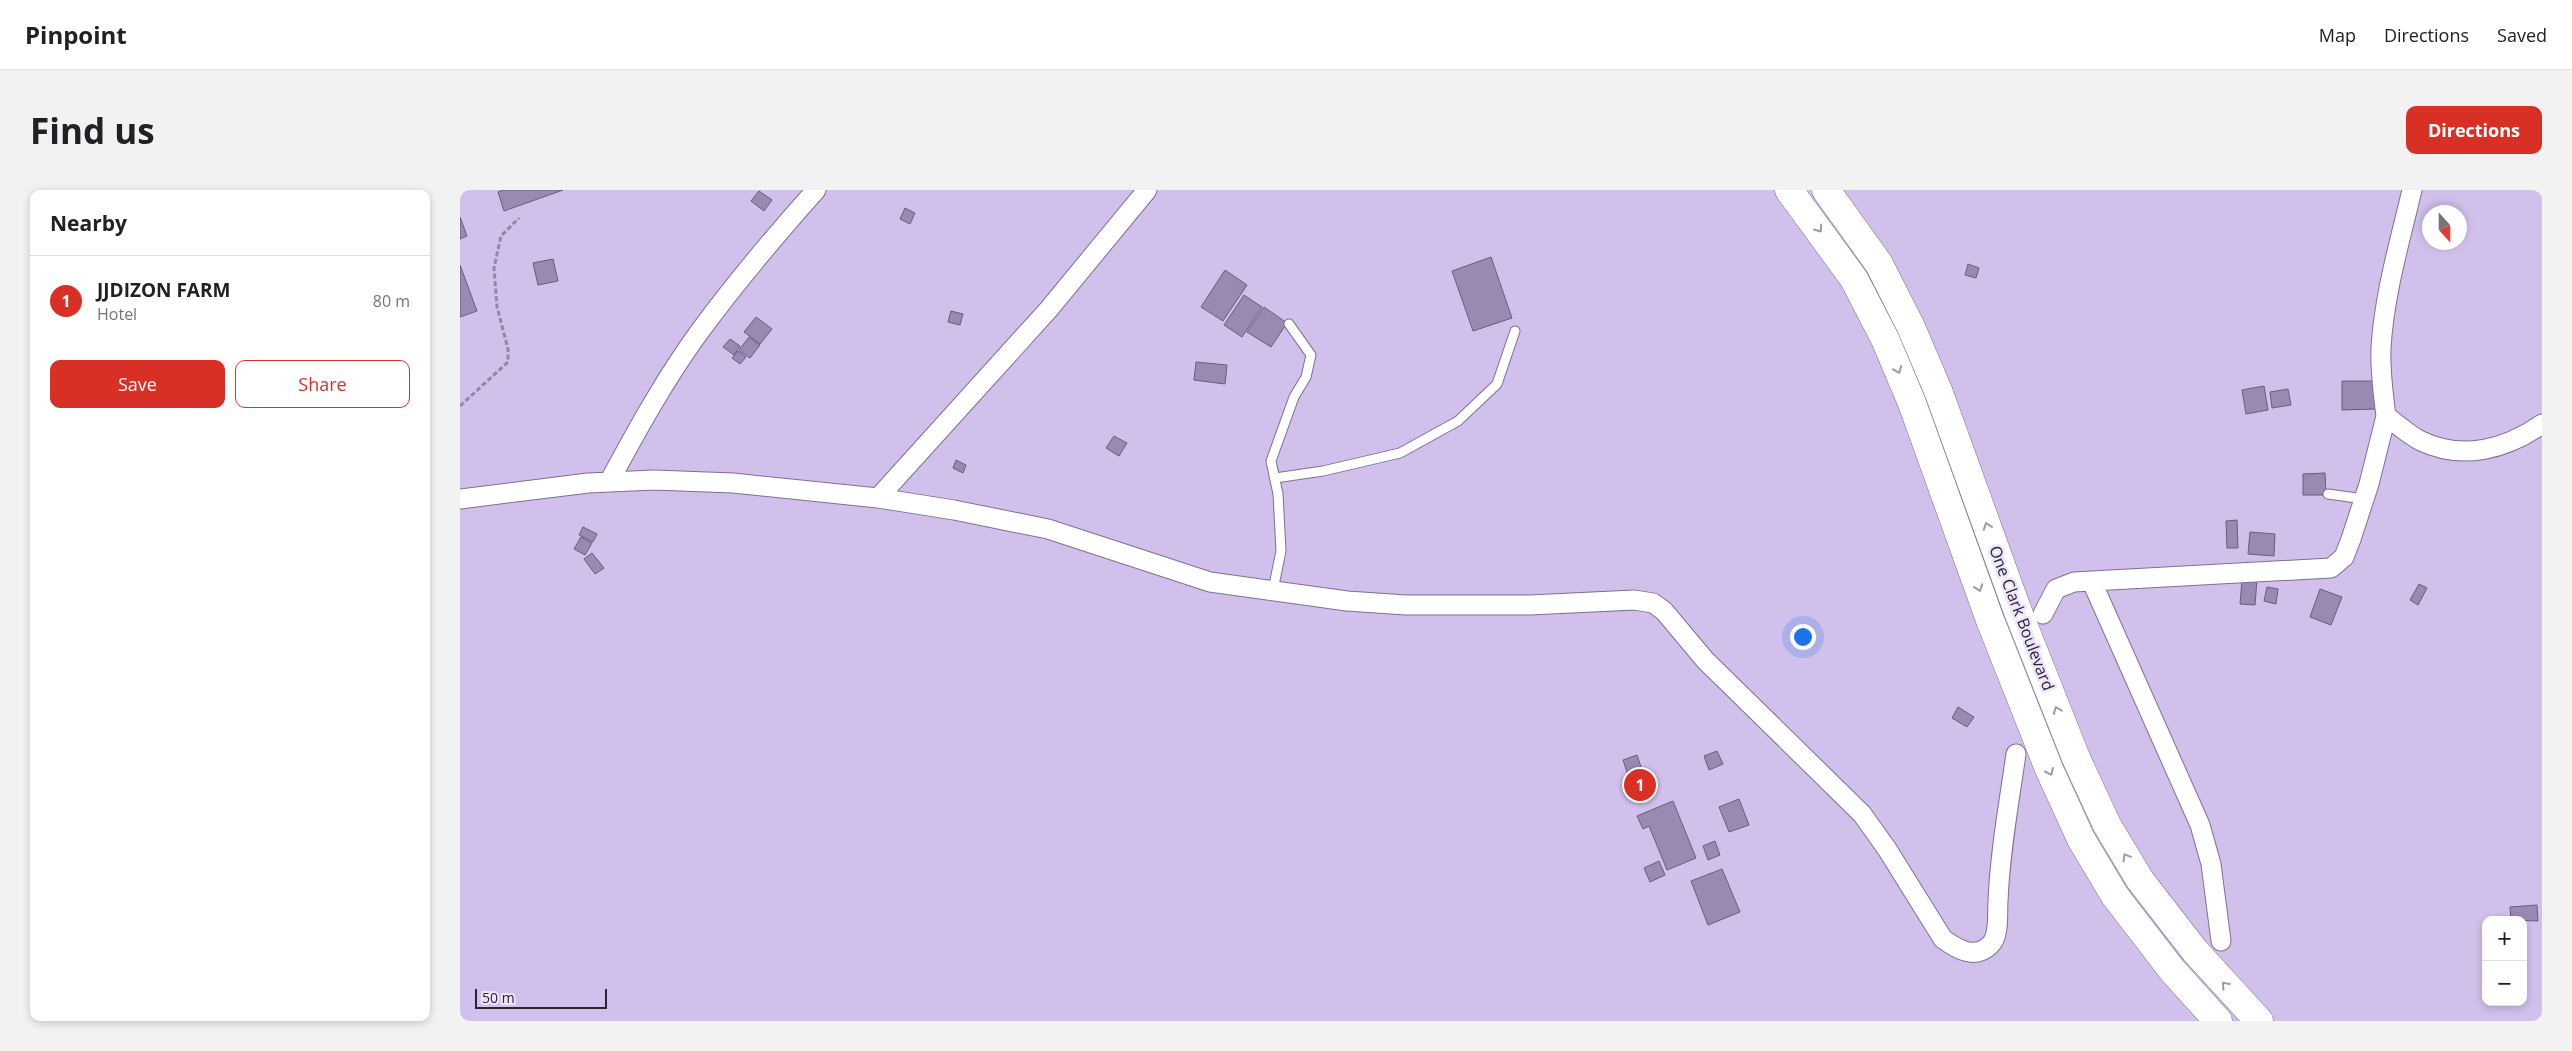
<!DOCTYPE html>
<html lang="en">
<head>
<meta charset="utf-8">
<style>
	:root { --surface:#fff; --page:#f2f2f2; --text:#202124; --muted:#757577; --line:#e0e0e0; --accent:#d93025 }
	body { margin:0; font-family:"Open Sans",sans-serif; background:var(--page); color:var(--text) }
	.controls { position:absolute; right:15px; bottom:15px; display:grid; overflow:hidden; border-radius:10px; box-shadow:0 2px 8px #0003 }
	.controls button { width:45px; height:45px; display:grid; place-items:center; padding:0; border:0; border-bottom:1px solid var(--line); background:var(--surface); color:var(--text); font:25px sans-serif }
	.compass { position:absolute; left:1962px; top:15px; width:45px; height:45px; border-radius:50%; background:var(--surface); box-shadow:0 2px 8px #0003; rotate:159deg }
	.scale { position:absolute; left:15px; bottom:12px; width:132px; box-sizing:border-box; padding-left:5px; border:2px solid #2b2435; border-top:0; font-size:14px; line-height:18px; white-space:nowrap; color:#2b2435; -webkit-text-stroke:4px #ede5fb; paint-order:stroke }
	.you { position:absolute; left:1342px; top:446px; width:18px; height:18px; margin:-12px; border:4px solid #fff; border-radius:50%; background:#1a73e8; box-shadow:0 0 0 8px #1a73e833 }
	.badge { display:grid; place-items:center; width:32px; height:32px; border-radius:50%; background:var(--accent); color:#fff; font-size:16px; font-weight:700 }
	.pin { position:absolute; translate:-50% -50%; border:2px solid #fff; box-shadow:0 1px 5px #0006 }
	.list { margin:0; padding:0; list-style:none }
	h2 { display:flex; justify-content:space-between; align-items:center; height:65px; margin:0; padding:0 20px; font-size:21px }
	h2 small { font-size:16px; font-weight:400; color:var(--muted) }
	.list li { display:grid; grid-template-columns:32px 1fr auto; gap:15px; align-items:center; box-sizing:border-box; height:90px; padding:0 20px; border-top:1px solid var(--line) }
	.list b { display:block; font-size:19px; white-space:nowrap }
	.list p { margin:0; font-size:16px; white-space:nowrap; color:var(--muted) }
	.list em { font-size:16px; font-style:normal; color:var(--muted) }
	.actions { display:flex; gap:10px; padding:15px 20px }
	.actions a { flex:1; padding:11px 0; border:1px solid var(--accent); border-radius:10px; text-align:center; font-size:18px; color:var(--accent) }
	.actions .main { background:var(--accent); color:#fff }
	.map { position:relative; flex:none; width:2082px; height:831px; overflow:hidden; border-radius:10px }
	header { display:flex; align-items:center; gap:30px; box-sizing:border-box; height:70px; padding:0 25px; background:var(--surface); border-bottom:1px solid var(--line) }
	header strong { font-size:24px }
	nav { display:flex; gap:28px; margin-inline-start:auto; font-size:18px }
	.intro { display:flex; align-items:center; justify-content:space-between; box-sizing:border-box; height:120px; padding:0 30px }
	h1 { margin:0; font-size:35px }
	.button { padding:12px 22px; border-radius:10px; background:var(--accent); color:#fff; font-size:18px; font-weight:700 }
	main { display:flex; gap:30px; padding:0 30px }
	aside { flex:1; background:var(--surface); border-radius:10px; box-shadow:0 2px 8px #0003 }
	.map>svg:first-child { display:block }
	.building { fill:#9a8ab3; stroke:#6a5b81 }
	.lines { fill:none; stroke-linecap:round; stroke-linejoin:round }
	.service-casing { stroke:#7f6f96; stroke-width:11 }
	.minor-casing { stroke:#7f6f96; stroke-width:21 }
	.primary-casing { stroke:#7f6f96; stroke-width:29 }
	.path { stroke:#9486a8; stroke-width:3; stroke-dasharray:5 2.5; stroke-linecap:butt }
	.service { stroke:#fff; stroke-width:9 }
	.minor { stroke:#fff; stroke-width:19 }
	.primary { stroke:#fff; stroke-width:28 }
	.oneway { stroke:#a09ca4 }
	.labels { text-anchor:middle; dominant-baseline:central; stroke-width:5; stroke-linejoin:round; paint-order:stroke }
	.street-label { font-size:16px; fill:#2b2435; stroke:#ede5fb }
</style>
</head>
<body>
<header>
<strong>Pinpoint</strong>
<nav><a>Map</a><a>Directions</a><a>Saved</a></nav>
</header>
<div class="intro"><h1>Find us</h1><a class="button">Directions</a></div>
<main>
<aside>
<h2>Nearby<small></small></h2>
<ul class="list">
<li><span class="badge">1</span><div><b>JJDIZON FARM</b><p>Hotel</p></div><em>80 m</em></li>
</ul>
<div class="actions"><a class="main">Save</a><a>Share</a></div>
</aside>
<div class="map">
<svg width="2082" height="831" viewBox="0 0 2082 831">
	<rect width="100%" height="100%" fill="#d1c0eb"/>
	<path class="building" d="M 43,0 L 103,0 L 44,21 L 38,2 Z
		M 299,1 L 312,10 L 304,21 L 291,11 Z
		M 445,18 L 455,23 L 450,34 L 440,29 Z
		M 0,27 L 7,46 L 0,49 Z
		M 1031,67 L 1052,128 L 1013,141 L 992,81 Z
		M 93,69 L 98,91 L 78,95 L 73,73 Z
		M 1508,74 L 1519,78 L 1516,88 L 1505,85 Z
		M 0,75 L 17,121 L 0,127 Z
		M 765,80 L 787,95 L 763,131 L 741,117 Z
		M 784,105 L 802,117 L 782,147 L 764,135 Z
		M 804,117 L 827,133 L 811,157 L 787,142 Z
		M 491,121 L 503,124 L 500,135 L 488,132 Z
		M 296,127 L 312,139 L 300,154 L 284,142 Z
		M 289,147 L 300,155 L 290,168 L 279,160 Z
		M 270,149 L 280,156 L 274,165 L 263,157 Z
		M 278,161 L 286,167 L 280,174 L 272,168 Z
		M 736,172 L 767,175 L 765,194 L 734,190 Z
		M 1882,191 L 1916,191 L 1917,219 L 1882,220 Z
		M 1804,196 L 1808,220 L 1786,224 L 1782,200 Z
		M 1828,199 L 1831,215 L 1812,218 L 1810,202 Z
		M 654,246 L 667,253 L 659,266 L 646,258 Z
		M 496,270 L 506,275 L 503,283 L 493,278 Z
		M 1865,283 L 1866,305 L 1843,305 L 1843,284 Z
		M 1777,330 L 1778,358 L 1767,358 L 1766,331 Z
		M 123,337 L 137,344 L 133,352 L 119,345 Z
		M 1790,342 L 1815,344 L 1814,366 L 1788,364 Z
		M 121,347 L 132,353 L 125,365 L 114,359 Z
		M 132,363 L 144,378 L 135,384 L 124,369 Z
		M 1782,389 L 1797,390 L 1795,415 L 1780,414 Z
		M 1959,394 L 1967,398 L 1958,415 L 1950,410 Z
		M 1807,397 L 1818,399 L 1816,414 L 1804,411 Z
		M 1860,399 L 1882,407 L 1871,435 L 1850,427 Z
		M 1498,517 L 1514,527 L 1507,537 L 1492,528 Z
		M 1257,561 L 1263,574 L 1249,580 L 1244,566 Z
		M 1177,565 L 1182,580 L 1168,585 L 1163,570 Z
		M 1279,609 L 1289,635 L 1269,642 L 1259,617 Z
		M 1213,611 L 1236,668 L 1207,680 L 1189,636 L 1183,639 L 1177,626 Z
		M 1255,651 L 1260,665 L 1248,670 L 1243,656 Z
		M 1199,671 L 1205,685 L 1190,692 L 1184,678 Z
		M 1262,679 L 1280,722 L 1248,735 L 1231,691 Z
		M 2077,715 L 2078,731 L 2051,730 L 2050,717 Z"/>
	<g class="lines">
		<defs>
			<path id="service" d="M 815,288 L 863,281 L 940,263 L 998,231 L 1037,194 L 1055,141
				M 1868,304 L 1904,309
				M 813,400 L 821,361 L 818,304 L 811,271 L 834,207 L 846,187 L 851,165 L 829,134"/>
			<path id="minor" d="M 1926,226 C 1923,203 1920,181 1921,158 C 1924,105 1940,51 1952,0
				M 149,292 C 177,240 205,189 240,141 C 276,92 315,46 356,0
				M 418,308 L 589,119 L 687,0
				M 0,309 L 128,293 L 194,290 L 273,293 L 418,308 L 494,320 L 588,339 L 750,392 L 887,411 L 946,415 L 1070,415 L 1174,410 L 1193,413 L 1204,421 L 1245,470 L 1402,624 L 1427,659 L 1483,749 C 1497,759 1515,770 1530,755 C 1540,746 1537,723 1538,711 C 1540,662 1549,613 1556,564
				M 1632,392 L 1740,635 L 1751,674 L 1761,751
				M 1583,424 L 1596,399 L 1614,392 L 1871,378 L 1884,367 L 1891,349 L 1909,294 L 1926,226 C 1937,234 1949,245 1961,251 C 2003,271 2046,259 2082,234"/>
			<path id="primary" d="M 1329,0 L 1394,89 L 1425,149 L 1452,213 L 1530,430 L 1589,579 L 1621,649 L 1655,706 L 1712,780 L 1758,831
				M 1366,0 L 1419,74 L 1451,137 L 1479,203 L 1557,419 L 1616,568 L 1647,635 L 1680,690 L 1735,761 L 1799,831"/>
		</defs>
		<use href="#service" class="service-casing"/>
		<use href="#minor" class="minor-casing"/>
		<use href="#primary" class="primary-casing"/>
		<path class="path" d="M 0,216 L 48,172 L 48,159 L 37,117 L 34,78 L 41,46 L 59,28"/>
		<use href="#service" class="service"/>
		<use href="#minor" class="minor"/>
		<use href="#primary" class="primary"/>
	</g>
	<defs><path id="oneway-chevron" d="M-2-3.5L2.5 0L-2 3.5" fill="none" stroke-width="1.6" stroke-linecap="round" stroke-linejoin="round" transform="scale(1.25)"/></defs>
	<g class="oneway">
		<use href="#oneway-chevron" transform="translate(1359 39) rotate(55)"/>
		<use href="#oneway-chevron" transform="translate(1438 180) rotate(67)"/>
		<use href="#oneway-chevron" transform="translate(1527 336) rotate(-110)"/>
		<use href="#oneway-chevron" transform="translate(1519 398) rotate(70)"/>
		<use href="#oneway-chevron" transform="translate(1597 520) rotate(-111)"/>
		<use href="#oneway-chevron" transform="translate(1590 582) rotate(66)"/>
		<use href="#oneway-chevron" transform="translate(1666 667) rotate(-121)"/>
		<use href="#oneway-chevron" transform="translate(1765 795) rotate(-132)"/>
	</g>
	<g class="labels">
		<g class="street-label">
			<text transform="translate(1562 428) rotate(69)">One Clark Boulevard</text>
		</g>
	</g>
</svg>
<div class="controls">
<button>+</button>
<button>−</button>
</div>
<svg class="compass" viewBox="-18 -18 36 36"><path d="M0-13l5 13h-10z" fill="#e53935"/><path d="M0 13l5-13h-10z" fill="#757577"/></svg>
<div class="scale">50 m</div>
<div class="you"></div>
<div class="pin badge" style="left:1180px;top:595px">1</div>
</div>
</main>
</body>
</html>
